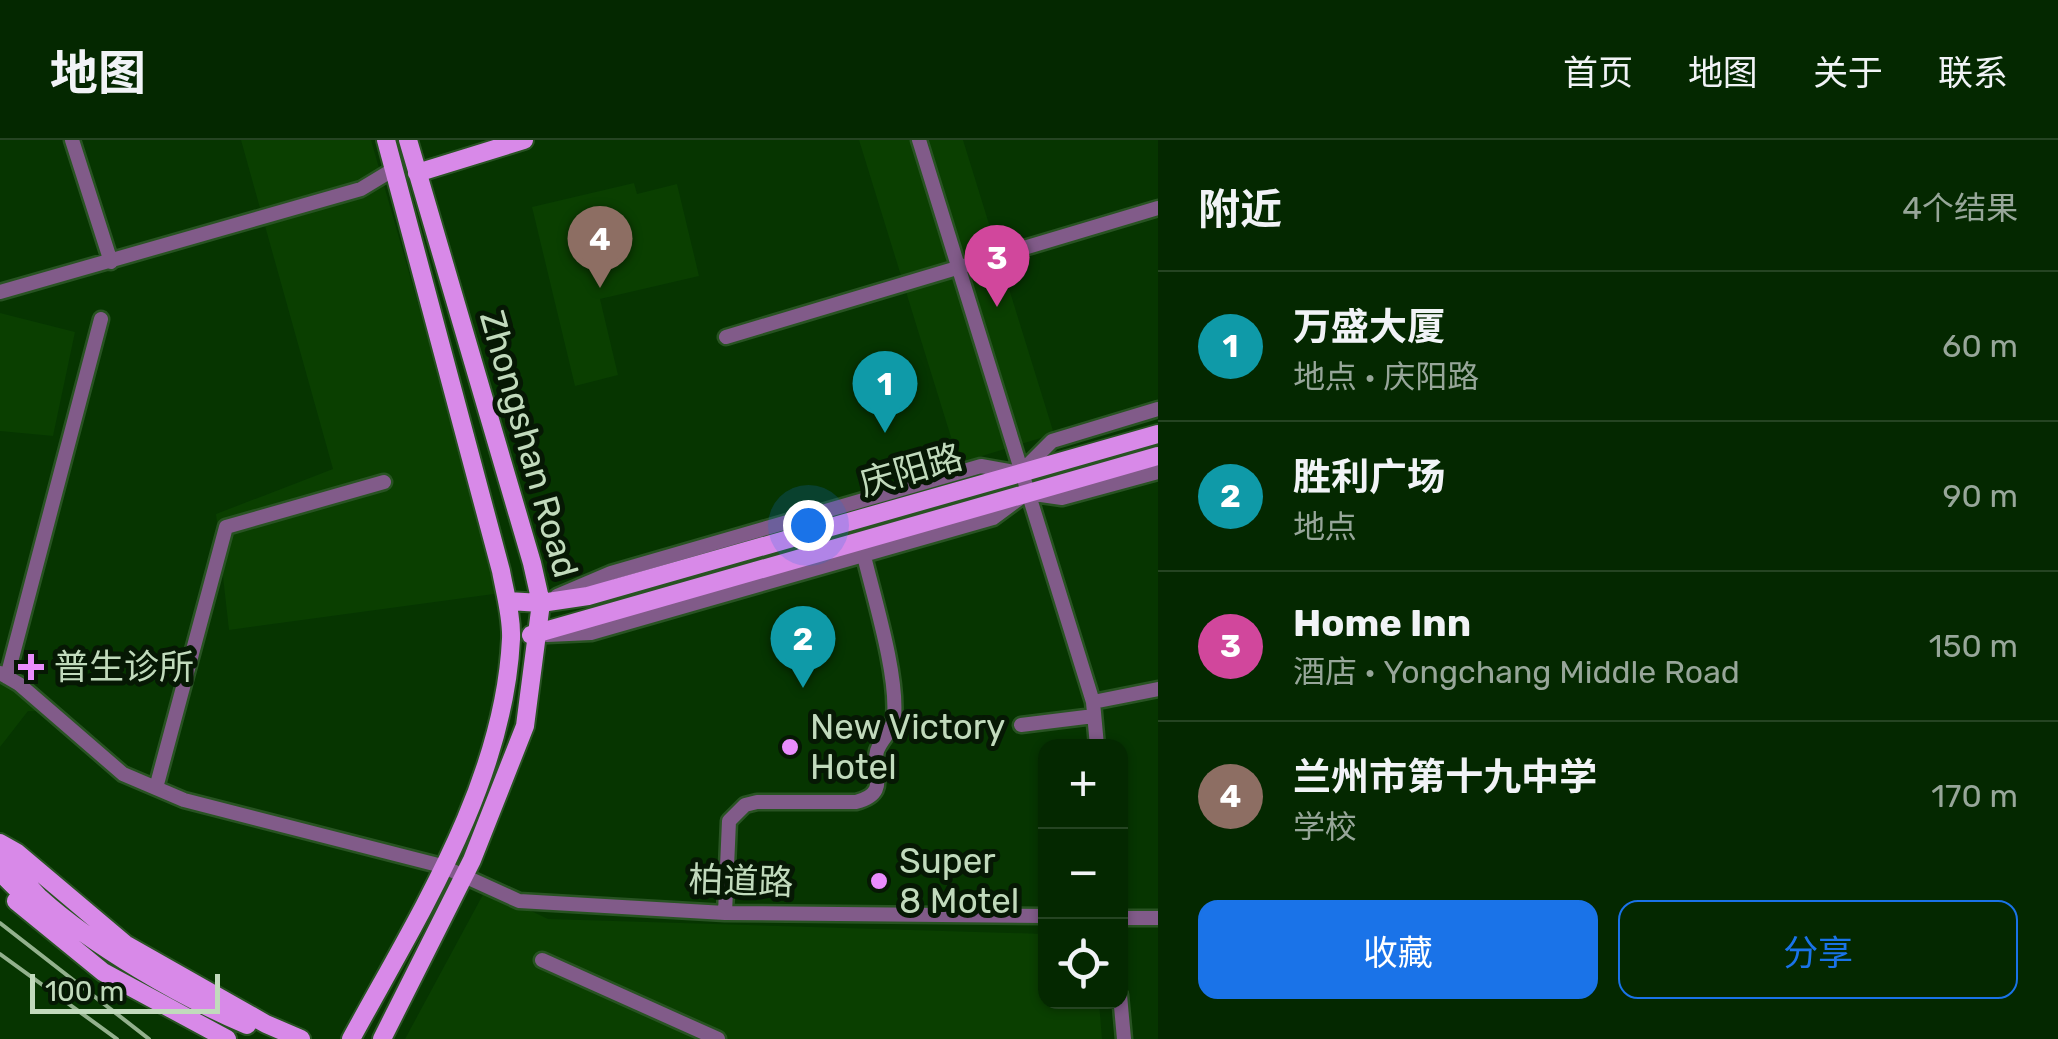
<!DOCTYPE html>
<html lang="zh">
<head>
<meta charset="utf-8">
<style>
	:root { --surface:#042800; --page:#0d300a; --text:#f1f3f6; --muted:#97a699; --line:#254422; --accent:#1a73e8 }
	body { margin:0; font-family:Rubik,"Noto Sans SC",sans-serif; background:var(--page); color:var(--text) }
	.controls { position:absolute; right:30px; bottom:30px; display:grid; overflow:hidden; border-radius:20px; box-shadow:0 2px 8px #0004 }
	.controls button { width:90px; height:90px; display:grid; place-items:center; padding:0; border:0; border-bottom:2px solid var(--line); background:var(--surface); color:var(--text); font:50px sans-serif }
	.scale { position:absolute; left:30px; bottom:25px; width:190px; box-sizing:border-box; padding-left:10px; border:5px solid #c1dabc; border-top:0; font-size:28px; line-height:35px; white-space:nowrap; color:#c1dabc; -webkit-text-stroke:8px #061804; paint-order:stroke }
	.you { position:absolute; left:808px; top:385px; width:35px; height:35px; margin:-25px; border:8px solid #fff; border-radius:50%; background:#1a73e8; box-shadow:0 0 0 15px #1a73e833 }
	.badge { display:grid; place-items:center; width:65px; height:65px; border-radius:50%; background:var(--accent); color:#fff; font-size:32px; font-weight:700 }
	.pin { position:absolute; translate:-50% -82px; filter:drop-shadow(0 2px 5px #0008) }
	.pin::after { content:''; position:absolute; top:52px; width:35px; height:30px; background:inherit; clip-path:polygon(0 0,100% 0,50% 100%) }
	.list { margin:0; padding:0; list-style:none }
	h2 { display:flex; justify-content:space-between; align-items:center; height:130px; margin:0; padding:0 40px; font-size:42px }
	h2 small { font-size:32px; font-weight:400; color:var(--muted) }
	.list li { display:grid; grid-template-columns:65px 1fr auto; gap:30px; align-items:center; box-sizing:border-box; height:150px; padding:0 40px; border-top:2px solid var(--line) }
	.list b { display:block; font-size:38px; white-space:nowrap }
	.list p { margin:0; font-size:32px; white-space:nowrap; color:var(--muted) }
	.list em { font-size:32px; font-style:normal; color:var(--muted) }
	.actions { display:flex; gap:20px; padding:30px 40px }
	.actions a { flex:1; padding:22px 0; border:2px solid var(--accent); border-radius:20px; text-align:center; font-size:35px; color:var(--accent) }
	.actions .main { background:var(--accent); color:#fff }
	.icon { flex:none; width:55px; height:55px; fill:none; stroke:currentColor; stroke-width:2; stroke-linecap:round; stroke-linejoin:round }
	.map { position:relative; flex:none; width:1158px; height:899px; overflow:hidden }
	header { display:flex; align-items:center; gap:60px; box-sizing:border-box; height:140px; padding:0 50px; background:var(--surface); border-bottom:2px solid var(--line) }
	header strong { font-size:48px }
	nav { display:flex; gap:55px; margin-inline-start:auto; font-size:35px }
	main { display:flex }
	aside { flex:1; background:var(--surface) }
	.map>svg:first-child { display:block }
	.built { fill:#0a3f00 }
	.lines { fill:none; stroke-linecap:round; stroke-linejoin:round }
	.minor-casing { stroke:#285322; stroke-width:19 }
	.major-casing { stroke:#285322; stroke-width:22 }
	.minor { stroke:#815b89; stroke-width:14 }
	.major { stroke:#d889e8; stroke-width:18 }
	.rail { stroke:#93b18d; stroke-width:4 }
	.poi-dot { fill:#ea8dfd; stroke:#061804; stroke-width:4 }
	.labels { text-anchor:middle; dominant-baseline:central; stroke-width:10; stroke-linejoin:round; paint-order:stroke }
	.street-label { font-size:35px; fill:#c1dabc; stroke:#061804 }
	.poi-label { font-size:35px; fill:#c1dabc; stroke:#061804; text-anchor:start }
</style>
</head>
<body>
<header>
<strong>地图</strong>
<nav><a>首页</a><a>地图</a><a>关于</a><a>联系</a></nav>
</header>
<main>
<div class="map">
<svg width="1158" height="899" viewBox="0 0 1158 899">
	<rect width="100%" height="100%" fill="#063500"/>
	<path class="built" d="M 241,0 L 371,0 L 501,453 L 229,490 L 216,374 L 333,329 Z
		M 859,0 L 963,0 L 1054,294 L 959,323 Z
		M 634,43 L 637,54 L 677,44 L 699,136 L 600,159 L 618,235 L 575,246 L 532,67 Z
		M 0,173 L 75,192 L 53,296 L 0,291 Z
		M 0,542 L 43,571 L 28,571 L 0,607 Z
		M 486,749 L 548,779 L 1045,794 L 1046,862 L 1099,862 L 1102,899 L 405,899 Z"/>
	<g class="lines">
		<defs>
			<path id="minor" d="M 72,0 L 111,122
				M 919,0 L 1093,562 L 1097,606
				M 0,152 L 361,49 L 394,29
				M 726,197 L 1158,68
				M 1021,332 L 1052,301 L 1158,269
				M 557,456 L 611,433 L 981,326 L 1020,333
				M 547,495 L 591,493 L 993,378 L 1027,353 L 1062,358 L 1158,332
				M 0,533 L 19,544 L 123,634 L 184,660 L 442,726 L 519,761 L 725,773 L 1046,776
				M 7,537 L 101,179
				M 1093,562 L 1158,549
				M 1021,585 L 1094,576
				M 156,648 L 226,387 L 384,342
				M 725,773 L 729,681 L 745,665 L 757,662 L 856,662 C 891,653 871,633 877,611 C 881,599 893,591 894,577 C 898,535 874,458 864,416
				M 1120,778 L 1158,778
				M 542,820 L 718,899
				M 1120,855 L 1124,899"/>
			<path id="major" d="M 417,33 L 524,0
				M 507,461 L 541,463 L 588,456 L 1158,294
				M 531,495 L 1158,316
				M 0,703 L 16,712 L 125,804 L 266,884 L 301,899
				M 0,710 C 13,726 26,744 40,758 C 93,806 181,857 247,885
				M 0,732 L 32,764
				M 16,761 L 103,832 L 227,899
				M 351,899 C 418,776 504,643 511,499 C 512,477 505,453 501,431 L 386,0
				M 382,899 L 472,720 L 525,586 L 541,463 L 532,423 L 408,0"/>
		</defs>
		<use href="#minor" class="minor-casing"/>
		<use href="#major" class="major-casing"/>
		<use href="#minor" class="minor"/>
		<use href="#major" class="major"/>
		<path class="rail" d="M 0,783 L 149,899
			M 0,814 L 117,899"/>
	</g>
	<g class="poi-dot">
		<path d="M26 512h10v10h10v10h-10v10h-10v-10h-10v-10h10z"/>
		<circle cx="790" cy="607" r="10"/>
		<circle cx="879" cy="741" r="10"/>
	</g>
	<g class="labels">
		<g class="street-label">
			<text transform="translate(529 304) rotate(74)">Zhongshan Road</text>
			<text transform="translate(911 330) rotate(-16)">庆阳路</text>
			<text transform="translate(741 741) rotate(2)">柏道路</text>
		</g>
		<g class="poi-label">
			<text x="54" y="527">普生诊所</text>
			<text x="810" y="587">New Victory<tspan x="810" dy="40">Hotel</tspan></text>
			<text x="899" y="721">Super<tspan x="899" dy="40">8 Motel</tspan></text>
		</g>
	</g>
</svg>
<div class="controls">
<button>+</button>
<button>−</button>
<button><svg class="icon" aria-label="locate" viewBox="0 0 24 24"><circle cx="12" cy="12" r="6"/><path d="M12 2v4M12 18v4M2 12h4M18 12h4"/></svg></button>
</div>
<div class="scale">100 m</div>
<div class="you"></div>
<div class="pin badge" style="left:885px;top:293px;background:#0f9aa8">1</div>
<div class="pin badge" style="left:803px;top:548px;background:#0f9aa8">2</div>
<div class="pin badge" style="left:997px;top:167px;background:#d1479c">3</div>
<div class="pin badge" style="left:600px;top:148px;background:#8d6e63">4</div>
</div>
<aside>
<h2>附近<small>4个结果</small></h2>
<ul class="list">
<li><span class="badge" style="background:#0f9aa8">1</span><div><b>万盛大厦</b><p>地点 · 庆阳路</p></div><em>60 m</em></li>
<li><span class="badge" style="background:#0f9aa8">2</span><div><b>胜利广场</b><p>地点</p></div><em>90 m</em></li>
<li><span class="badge" style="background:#d1479c">3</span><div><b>Home Inn</b><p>酒店 · Yongchang Middle Road</p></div><em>150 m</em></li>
<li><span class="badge" style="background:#8d6e63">4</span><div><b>兰州市第十九中学</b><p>学校</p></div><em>170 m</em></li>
</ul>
<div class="actions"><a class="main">收藏</a><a>分享</a></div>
</aside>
</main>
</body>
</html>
